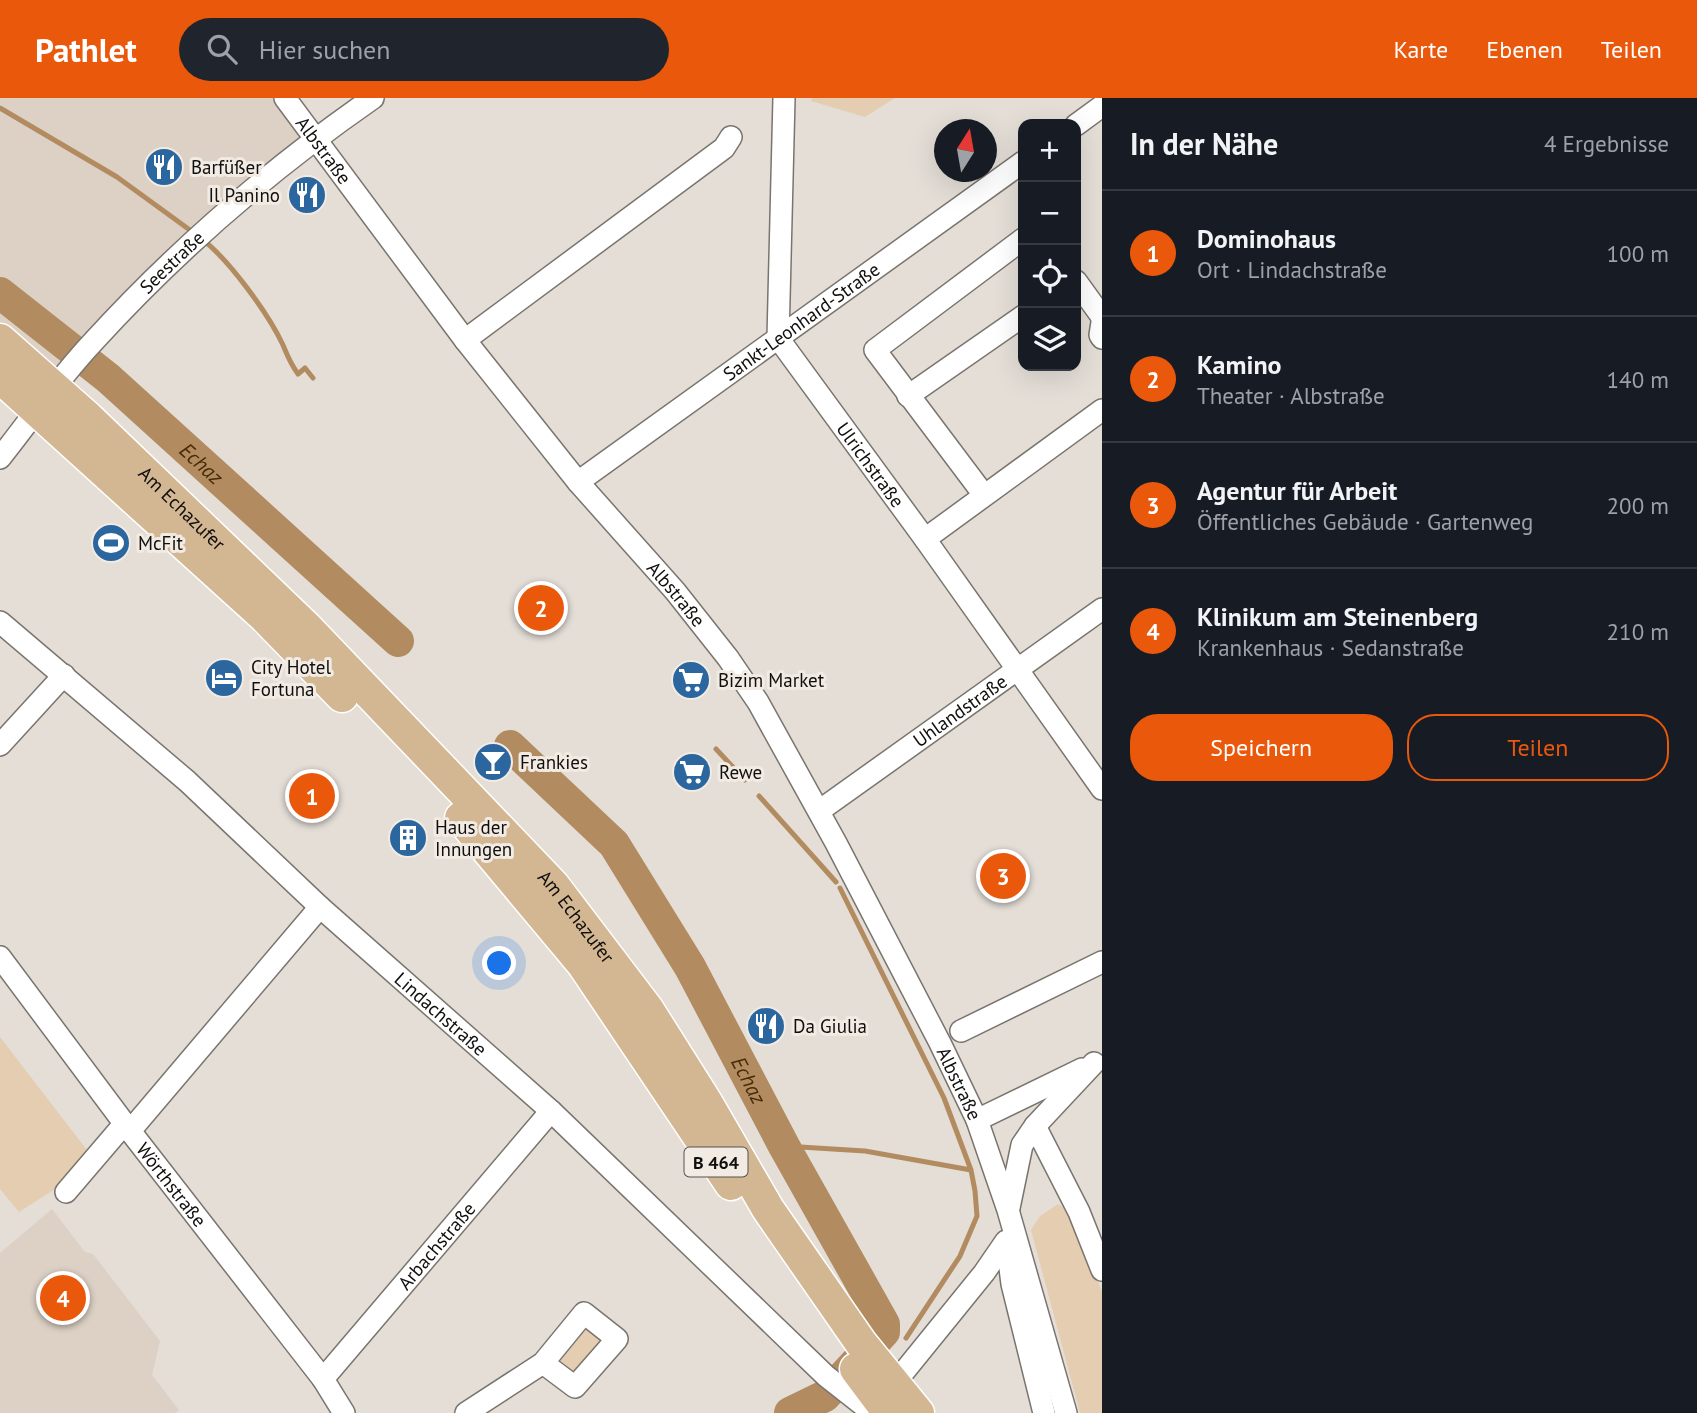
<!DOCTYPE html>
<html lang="de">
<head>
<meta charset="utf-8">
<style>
	:root { --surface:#171b24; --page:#20242c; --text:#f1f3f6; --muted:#9ea1a6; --line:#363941; --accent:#ea580c }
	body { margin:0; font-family:"PT Sans",sans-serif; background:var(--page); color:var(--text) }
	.controls { position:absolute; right:21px; top:21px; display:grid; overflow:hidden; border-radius:14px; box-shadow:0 7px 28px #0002 }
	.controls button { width:63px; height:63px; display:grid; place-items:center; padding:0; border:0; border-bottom:2px solid var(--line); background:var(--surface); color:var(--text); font:35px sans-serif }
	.compass { position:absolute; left:934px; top:21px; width:63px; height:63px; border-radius:50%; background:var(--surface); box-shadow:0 7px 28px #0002; rotate:11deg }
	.you { position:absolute; left:500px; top:866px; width:24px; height:24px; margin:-18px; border:5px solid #fff; border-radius:50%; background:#1a73e8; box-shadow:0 0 0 10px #1a73e833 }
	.badge { display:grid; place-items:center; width:46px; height:46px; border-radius:50%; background:var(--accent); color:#fff; font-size:23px; font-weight:700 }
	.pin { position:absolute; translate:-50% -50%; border:4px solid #fff; box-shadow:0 2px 7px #0006 }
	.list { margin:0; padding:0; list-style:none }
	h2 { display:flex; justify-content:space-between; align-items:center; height:91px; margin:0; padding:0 28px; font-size:30px }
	h2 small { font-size:23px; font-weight:400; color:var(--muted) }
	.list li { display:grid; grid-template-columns:46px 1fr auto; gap:21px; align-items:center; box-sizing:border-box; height:126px; padding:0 28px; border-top:2px solid var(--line) }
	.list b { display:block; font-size:26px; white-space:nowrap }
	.list p { margin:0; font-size:23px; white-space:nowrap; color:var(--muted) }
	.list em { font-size:23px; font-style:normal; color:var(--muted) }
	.actions { display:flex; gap:14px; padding:21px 28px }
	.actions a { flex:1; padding:16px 0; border:2px solid var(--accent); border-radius:28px; text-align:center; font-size:24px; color:var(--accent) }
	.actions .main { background:var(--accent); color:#fff }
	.icon { flex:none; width:38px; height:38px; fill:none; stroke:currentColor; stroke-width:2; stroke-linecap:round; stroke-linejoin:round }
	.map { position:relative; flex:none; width:1102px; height:1315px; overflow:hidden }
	header { display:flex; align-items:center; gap:42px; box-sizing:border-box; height:98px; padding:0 35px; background:var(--accent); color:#fff }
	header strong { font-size:33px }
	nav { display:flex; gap:38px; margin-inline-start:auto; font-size:24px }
	.search { width:490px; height:63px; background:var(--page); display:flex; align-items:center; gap:18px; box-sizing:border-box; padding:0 24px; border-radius:38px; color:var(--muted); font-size:26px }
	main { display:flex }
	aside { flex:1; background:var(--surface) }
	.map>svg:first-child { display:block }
	.built { fill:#ddd1c5 }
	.green { fill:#e5cdb1 }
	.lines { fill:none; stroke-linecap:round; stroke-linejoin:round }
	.stream { stroke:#b28c60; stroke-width:5 }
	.river { stroke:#b28c60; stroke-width:32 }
	.minor-casing { stroke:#7a746e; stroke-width:24 }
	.primary-casing { stroke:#fff; stroke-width:35 }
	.minor { stroke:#fff; stroke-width:21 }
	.primary { stroke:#d3b692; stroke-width:32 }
	.labels { text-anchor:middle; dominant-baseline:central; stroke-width:6; stroke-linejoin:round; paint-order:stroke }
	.shield { fill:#f1ebe4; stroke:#54514e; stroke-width:2 }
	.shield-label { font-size:18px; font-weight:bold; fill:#110f0d }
	.street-label { font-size:19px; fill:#110f0d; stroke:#f1ebe4 }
	.poi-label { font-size:19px; fill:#110f0d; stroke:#f1ebe4; text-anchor:start }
	.water-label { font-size:21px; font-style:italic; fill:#472c07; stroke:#f1ebe4 }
</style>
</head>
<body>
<header>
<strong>Pathlet</strong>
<div class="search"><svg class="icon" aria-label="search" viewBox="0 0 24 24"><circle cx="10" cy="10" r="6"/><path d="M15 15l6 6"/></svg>Hier suchen</div>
<nav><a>Karte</a><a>Ebenen</a><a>Teilen</a></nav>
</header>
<main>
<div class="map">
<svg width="1102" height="1315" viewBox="0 0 1102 1315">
	<rect width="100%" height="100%" fill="#e4ded7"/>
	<path class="built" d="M 0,0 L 285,0 L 314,41 L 261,85 L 47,302 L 0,262 Z
		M 52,1111 L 85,1154 L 93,1156 L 160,1243 L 152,1277 L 179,1312 L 175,1315 L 0,1315 L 0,1155 Z"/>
	<path class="green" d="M 812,0 L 895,0 L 865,19 L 811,3 Z
		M 0,939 L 90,1056 L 63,1086 L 19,1114 L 0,1091 Z
		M 1058,1106 L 1072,1116 L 1102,1194 L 1102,1315 L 1080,1315 L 1031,1132 L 1040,1118 Z
		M 584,1224 L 607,1242 L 574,1281 L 551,1263 Z"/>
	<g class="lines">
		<path class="stream" d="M 0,10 L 117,79 L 194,135
			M 202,141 C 229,162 268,215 283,247 C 288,259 290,265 298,276 L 305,270 L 313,280
			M 716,651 L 745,682
			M 759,698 L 836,784
			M 840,790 L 944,1000 L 971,1072 L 975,1093 L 977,1118 L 960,1158 L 906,1240
			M 784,1048 L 865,1053 L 971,1072"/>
		<g class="river">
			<path id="s1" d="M 0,195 L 108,280 L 398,543"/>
			<path id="s2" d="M 510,648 L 614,746 L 690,869 L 784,1048 L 884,1226 L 884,1234 L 825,1298 L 790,1315"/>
		</g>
		<defs>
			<g id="minor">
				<path id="s3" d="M 285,0 L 465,242 L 578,384 L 675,493 L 728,560 L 758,604 L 836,745 L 940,945 L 977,1022 L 1008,1112 L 1066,1315"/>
				<path id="s4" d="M 784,0 L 778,240 L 925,441 L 1102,691"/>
				<path d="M 1076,27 L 1102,8"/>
				<path d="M 1076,183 L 1102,219"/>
				<path d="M 1102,224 L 1100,237 L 1102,240"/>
				<path d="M 465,242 L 724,50 L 731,39"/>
				<path d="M 908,298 L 1023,218"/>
				<path id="s5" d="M 0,360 C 31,321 59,280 93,244 C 177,152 272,70 373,0"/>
				<path id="s6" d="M 578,384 L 1023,64"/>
				<path d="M 984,397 L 875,252 L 1023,141"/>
				<path d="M 925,441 L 1102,312"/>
				<path id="s7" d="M 0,524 L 187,683 L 320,809 L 551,1013 L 826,1278 L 873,1315"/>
				<path d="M 0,647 L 64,577"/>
				<path id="s8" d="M 819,713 L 1102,511"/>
				<path id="s9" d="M 0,859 L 130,1033 L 323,1281 L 344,1315"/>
				<path d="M 961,933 L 1102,864"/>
				<path d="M 977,1022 L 1082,971"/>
				<path d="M 1035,1028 L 1079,1114 L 1102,1172"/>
				<path d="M 130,1033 L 320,809"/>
				<path d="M 66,1094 L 125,1025"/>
				<path d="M 1009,1110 L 1022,1047 L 1035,1028 L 1094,965"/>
				<path d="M 1007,1146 L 1012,1186 L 1044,1315"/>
				<path id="s10" d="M 323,1281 L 551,1013"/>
				<path d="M 894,1286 L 984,1175 L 1006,1143"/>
				<path d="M 466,1315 L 543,1265 L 584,1215 L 617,1241 L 575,1289 L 543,1265"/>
			</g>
			<g id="primary">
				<path id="s11" d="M 0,242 L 87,319 L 307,530 L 553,787 L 648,912 L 706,1004 L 768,1111 L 861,1245 L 918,1315"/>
				<path d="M 0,279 L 265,519 L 342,598"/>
				<path d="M 461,720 L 583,866 L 731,1086"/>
				<path d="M 856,1271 L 889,1315"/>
			</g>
		</defs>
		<use href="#minor" class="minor-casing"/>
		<use href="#primary" class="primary-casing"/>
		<use href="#minor" class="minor"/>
		<use href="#primary" class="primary"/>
	</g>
	<defs>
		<symbol id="restaurant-disc" viewBox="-11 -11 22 22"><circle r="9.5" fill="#2c669e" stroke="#f1ebe4"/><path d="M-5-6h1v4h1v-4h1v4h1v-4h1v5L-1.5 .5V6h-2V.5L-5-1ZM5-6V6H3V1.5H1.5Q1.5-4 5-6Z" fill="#fff"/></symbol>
		<symbol id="stadium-disc" viewBox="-11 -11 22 22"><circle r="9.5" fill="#2c669e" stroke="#f1ebe4"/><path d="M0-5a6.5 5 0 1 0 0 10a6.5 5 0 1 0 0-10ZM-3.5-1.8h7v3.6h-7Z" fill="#fff"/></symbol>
		<symbol id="hotel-disc" viewBox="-11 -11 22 22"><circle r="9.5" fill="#2c669e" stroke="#f1ebe4"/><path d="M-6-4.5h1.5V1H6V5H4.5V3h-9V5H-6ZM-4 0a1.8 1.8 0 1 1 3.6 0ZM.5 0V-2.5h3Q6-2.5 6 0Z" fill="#fff"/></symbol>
		<symbol id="supermarket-disc" viewBox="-11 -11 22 22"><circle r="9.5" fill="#2c669e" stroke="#f1ebe4"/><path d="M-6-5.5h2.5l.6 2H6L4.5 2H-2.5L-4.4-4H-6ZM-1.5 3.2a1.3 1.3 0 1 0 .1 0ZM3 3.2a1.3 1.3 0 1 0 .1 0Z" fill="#fff"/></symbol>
		<symbol id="bar-disc" viewBox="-11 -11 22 22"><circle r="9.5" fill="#2c669e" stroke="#f1ebe4"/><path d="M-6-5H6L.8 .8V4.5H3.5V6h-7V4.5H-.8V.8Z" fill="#fff"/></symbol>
		<symbol id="building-disc" viewBox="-11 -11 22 22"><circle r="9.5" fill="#2c669e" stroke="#f1ebe4"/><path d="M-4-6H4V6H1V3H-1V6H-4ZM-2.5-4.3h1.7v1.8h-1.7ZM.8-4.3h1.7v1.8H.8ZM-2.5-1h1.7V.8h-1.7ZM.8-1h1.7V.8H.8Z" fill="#fff"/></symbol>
	</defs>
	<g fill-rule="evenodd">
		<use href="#restaurant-disc" x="142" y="47" width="44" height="44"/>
		<use href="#restaurant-disc" x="285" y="75" width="44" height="44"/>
		<use href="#stadium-disc" x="89" y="423" width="44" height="44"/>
		<use href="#hotel-disc" x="202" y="558" width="44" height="44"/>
		<use href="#supermarket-disc" x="669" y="560" width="44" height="44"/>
		<use href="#bar-disc" x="471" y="642" width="44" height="44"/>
		<use href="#supermarket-disc" x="670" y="652" width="44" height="44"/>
		<use href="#building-disc" x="386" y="718" width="44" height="44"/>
		<use href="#restaurant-disc" x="744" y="906" width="44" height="44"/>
	</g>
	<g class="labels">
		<rect class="shield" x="684.5" y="1049.5" width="63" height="29" rx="5"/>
		<g class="shield-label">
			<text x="716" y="1064">B 464</text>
		</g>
		<g class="street-label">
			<text stroke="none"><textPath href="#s3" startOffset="65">Albstraße</textPath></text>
			<text stroke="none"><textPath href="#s5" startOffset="261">Seestraße</textPath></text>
			<text stroke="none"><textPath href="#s6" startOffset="275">Sankt-Leonhard-Straße</textPath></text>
			<text stroke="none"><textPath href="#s4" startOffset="397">Ulrichstraße</textPath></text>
			<text stroke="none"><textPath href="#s11" startOffset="248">Am Echazufer</textPath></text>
			<text stroke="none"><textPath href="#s3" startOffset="632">Albstraße</textPath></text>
			<text stroke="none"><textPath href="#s8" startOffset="173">Uhlandstraße</textPath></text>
			<text stroke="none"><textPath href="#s11" startOffset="816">Am Echazufer</textPath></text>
			<text stroke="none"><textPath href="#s7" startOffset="590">Lindachstraße</textPath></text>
			<text stroke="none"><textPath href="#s3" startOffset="1199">Albstraße</textPath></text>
			<text stroke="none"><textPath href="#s9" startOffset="285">Wörthstraße</textPath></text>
			<text stroke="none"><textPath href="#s10" startOffset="175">Arbachstraße</textPath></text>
		</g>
		<g class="poi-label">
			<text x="191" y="69">Barfüßer</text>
			<text x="280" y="97" text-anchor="end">Il Panino</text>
			<text x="138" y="445">McFit</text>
			<text x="251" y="569">City Hotel<tspan x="251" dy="22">Fortuna</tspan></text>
			<text x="718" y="582">Bizim Market</text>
			<text x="520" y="664">Frankies</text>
			<text x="719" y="674">Rewe</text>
			<text x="435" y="729">Haus der<tspan x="435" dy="22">Innungen</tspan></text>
			<text x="793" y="928">Da Giulia</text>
		</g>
		<g class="water-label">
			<text stroke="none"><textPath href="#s1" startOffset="264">Echaz</textPath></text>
			<text stroke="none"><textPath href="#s2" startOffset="415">Echaz</textPath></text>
		</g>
	</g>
</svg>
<div class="controls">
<button>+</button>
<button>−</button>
<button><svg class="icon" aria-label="locate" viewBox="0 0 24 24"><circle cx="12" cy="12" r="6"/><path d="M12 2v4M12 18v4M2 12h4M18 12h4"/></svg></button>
<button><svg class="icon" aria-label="layers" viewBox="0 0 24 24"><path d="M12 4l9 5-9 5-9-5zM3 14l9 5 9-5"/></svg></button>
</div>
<svg class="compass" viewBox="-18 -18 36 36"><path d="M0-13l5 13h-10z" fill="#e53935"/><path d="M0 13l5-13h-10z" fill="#9ea1a6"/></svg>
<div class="you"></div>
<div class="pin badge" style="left:312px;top:698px">1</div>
<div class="pin badge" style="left:541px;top:510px">2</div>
<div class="pin badge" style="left:1003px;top:778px">3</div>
<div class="pin badge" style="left:63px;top:1200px">4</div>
</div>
<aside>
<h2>In der Nähe<small>4 Ergebnisse</small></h2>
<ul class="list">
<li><span class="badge">1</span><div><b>Dominohaus</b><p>Ort · Lindachstraße</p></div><em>100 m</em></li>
<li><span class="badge">2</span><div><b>Kamino</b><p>Theater · Albstraße</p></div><em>140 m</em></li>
<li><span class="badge">3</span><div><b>Agentur für Arbeit</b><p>Öffentliches Gebäude · Gartenweg</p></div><em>200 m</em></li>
<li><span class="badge">4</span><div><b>Klinikum am Steinenberg</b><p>Krankenhaus · Sedanstraße</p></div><em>210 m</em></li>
</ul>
<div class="actions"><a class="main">Speichern</a><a>Teilen</a></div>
</aside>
</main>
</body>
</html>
